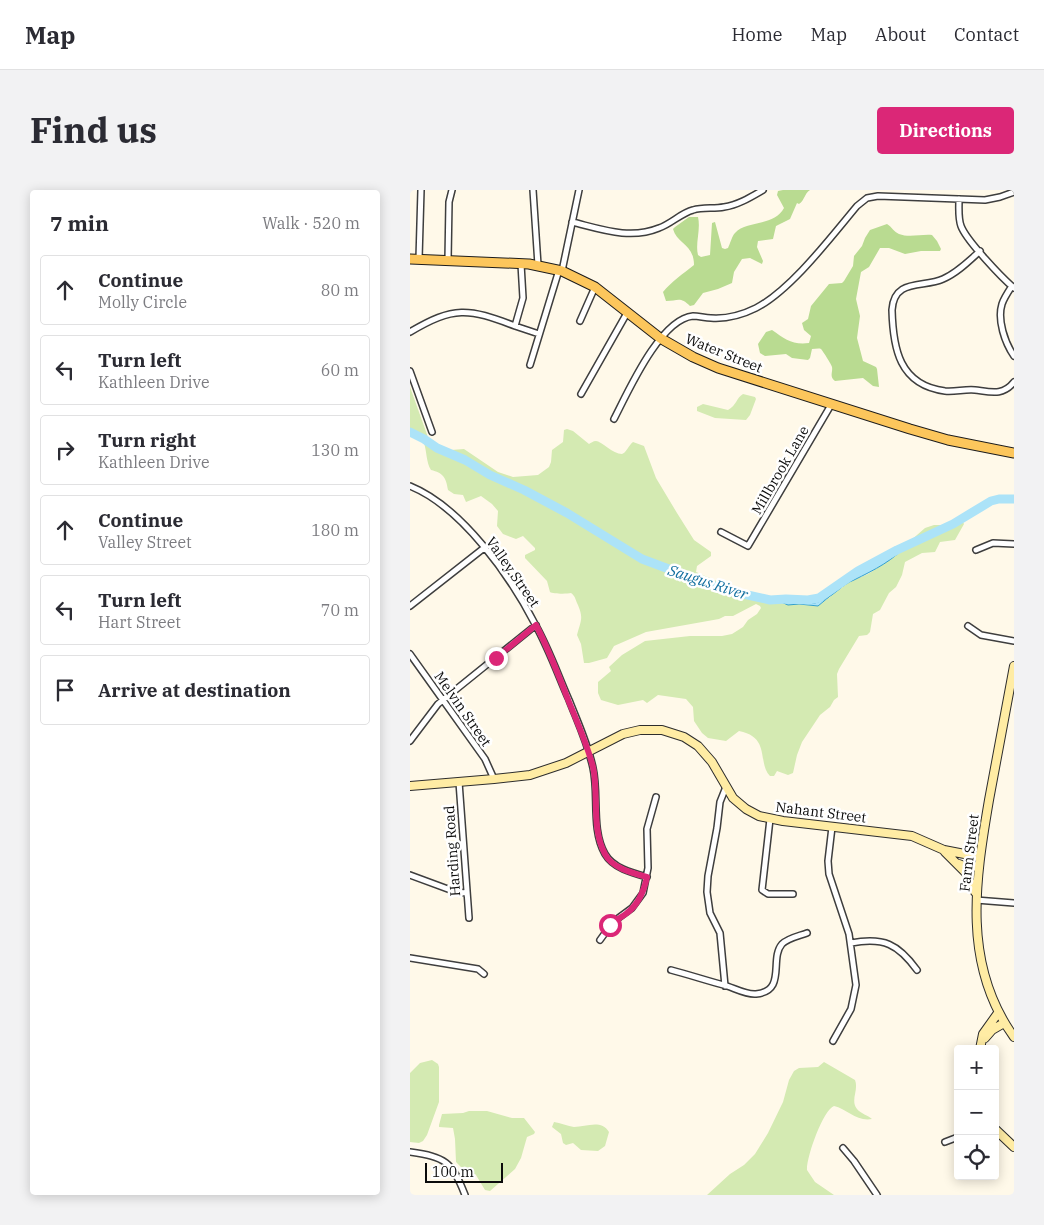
<!DOCTYPE html>
<html lang="en">
<head>
<meta charset="utf-8">
<style>
	:root { --surface:#fff; --page:#f2f2f3; --text:#2b2b33; --muted:#7c7c81; --line:#e1e1e2; --accent:#db2777 }
	body { margin:0; font-family:"IBM Plex Serif",serif; background:var(--page); color:var(--text) }
	.controls { position:absolute; right:15px; bottom:15px; display:grid; overflow:hidden; border-radius:5px; box-shadow:0 2px 12px #0003 }
	.controls button { width:45px; height:45px; display:grid; place-items:center; padding:0; border:0; border-bottom:1px solid var(--line); background:var(--surface); color:var(--text); font:25px sans-serif }
	.scale { position:absolute; left:15px; bottom:12px; width:78px; box-sizing:border-box; padding-left:5px; border:2px solid #0b0b0b; border-top:0; font-size:14px; line-height:18px; white-space:nowrap; color:#0b0b0b; -webkit-text-stroke:4px #fff; paint-order:stroke }
	.stop { position:absolute; width:15px; height:15px; margin:-11px; border:4px solid #db2777; border-radius:50%; background:#fff }
	.stop.end { background:#db2777; border-color:#fff; box-shadow:0 1px 5px #0008 }
	.list { margin:0; padding:0; list-style:none }
	h2 { display:flex; justify-content:space-between; align-items:center; height:65px; margin:0; padding:0 20px; font-size:21px }
	h2 small { font-size:16px; font-weight:400; color:var(--muted) }
	.list li { display:grid; grid-template-columns:32px 1fr auto; gap:15px; align-items:center; box-sizing:border-box; height:70px; margin:0 10px 10px; padding:0 10px; border:1px solid var(--line); border-radius:5px }
	.list b { display:block; font-size:19px; white-space:nowrap }
	.list p { margin:0; font-size:16px; white-space:nowrap; color:var(--muted) }
	.list em { font-size:16px; font-style:normal; color:var(--muted) }
	.icon { flex:none; width:28px; height:28px; fill:none; stroke:currentColor; stroke-width:2; stroke-linecap:round; stroke-linejoin:round }
	.map { position:relative; flex:none; width:604px; height:1005px; overflow:hidden; border-radius:5px }
	header { display:flex; align-items:center; gap:30px; box-sizing:border-box; height:70px; padding:0 25px; background:var(--surface); border-bottom:1px solid var(--line) }
	header strong { font-size:24px }
	nav { display:flex; gap:28px; margin-inline-start:auto; font-size:18px }
	.intro { display:flex; align-items:center; justify-content:space-between; box-sizing:border-box; height:120px; padding:0 30px }
	h1 { margin:0; font-size:35px }
	.button { padding:12px 22px; border-radius:5px; background:var(--accent); color:#fff; font-size:18px; font-weight:700 }
	main { display:flex; gap:30px; padding:0 30px }
	aside { flex:1; background:var(--surface); border-radius:5px; box-shadow:0 2px 12px #0003 }
	.map>svg:first-child { display:block }
	.green { fill:#d4eab2 }
	.forest { fill:#b9db91 }
	.water { fill:#ace3f8; stroke:#32a0d0 }
	.lines { fill:none; stroke-linecap:round; stroke-linejoin:round }
	.river { stroke:#ace3f8; stroke-width:9 }
	.street-casing { stroke:#3e3e3e; stroke-width:8 }
	.secondary-casing { stroke:#2d2d2d; stroke-width:10 }
	.primary-casing { stroke:#1c1c1c; stroke-width:11 }
	.street { stroke:#fff; stroke-width:5 }
	.secondary { stroke:#ffeca4; stroke-width:8 }
	.primary { stroke:#fcc65c; stroke-width:9 }
	.route { stroke:#db2777; stroke-width:6 }
	.labels { text-anchor:middle; dominant-baseline:central; stroke-width:5; stroke-linejoin:round; paint-order:stroke }
	.street-label { font-size:14px; fill:#0b0b0b; stroke:#fff }
	.water-label { font-size:15px; font-style:italic; fill:#126f9f; stroke:#fff }
</style>
</head>
<body>
<header>
<strong>Map</strong>
<nav><a>Home</a><a>Map</a><a>About</a><a>Contact</a></nav>
</header>
<div class="intro"><h1>Find us</h1><a class="button">Directions</a></div>
<main>
<aside>
<h2>7 min<small>Walk · 520 m</small></h2>
<ul class="list">
<li><svg class="icon" aria-label="ahead" viewBox="0 0 24 24"><path d="M12 20V5M6 11l6-6 6 6"/></svg><div><b>Continue</b><p>Molly Circle</p></div><em>80 m</em></li>
<li><svg class="icon" aria-label="left" viewBox="0 0 24 24"><path d="M17 20v-9H6M10 6l-5 5 5 5"/></svg><div><b>Turn left</b><p>Kathleen Drive</p></div><em>60 m</em></li>
<li><svg class="icon" aria-label="right" viewBox="0 0 24 24"><path d="M7 20v-9h11M14 6l5 5-5 5"/></svg><div><b>Turn right</b><p>Kathleen Drive</p></div><em>130 m</em></li>
<li><svg class="icon" aria-label="ahead" viewBox="0 0 24 24"><path d="M12 20V5M6 11l6-6 6 6"/></svg><div><b>Continue</b><p>Valley Street</p></div><em>180 m</em></li>
<li><svg class="icon" aria-label="left" viewBox="0 0 24 24"><path d="M17 20v-9H6M10 6l-5 5 5 5"/></svg><div><b>Turn left</b><p>Hart Street</p></div><em>70 m</em></li>
<li><svg class="icon" aria-label="arrive" viewBox="0 0 24 24"><path d="M6 21V4h12l-3 4 3 4H6"/></svg><div><b>Arrive at destination</b></div></li>
</ul>
</aside>
<div class="map">
<svg width="604" height="1005" viewBox="0 0 604 1005">
	<rect width="100%" height="100%" fill="#fff9e9"/>
	<path class="green" d="M 0,197 L 19,250 L 41,260 L 54,259 L 88,282 L 103,287 L 128,285 L 139,277 L 141,272 L 142,260 L 153,252 L 154,240 L 157,239 L 163,241 L 179,254 C 181,253 183,251 186,251 C 191,251 203,264 212,264 C 216,263 219,255 223,252 L 234,256 L 246,288 L 267,323 L 284,350 L 301,362 L 301,366 L 287,376 L 286,382 L 355,412 L 368,412 L 375,414 L 389,414 L 408,416 L 439,392 L 458,384 L 481,369 L 493,360 L 499,352 L 515,338 L 524,335 L 537,335 L 553,332 L 554,334 L 545,350 L 530,352 L 525,362 L 512,363 L 495,372 L 492,385 L 486,397 L 479,403 L 470,420 L 463,424 L 460,442 L 457,445 L 449,446 L 429,479 L 427,484 L 428,507 L 424,510 L 420,517 L 410,525 L 392,552 L 387,565 L 383,583 L 378,585 L 367,581 L 364,586 L 360,586 C 347,573 361,547 329,541 L 316,551 L 298,548 L 292,543 L 284,531 L 283,517 L 276,509 L 248,505 L 237,513 L 233,510 L 208,515 L 191,510 L 188,503 L 188,492 L 201,481 L 199,477 L 212,465 L 235,451 L 280,446 L 312,446 L 322,444 L 333,437 L 338,430 L 347,424 L 351,418 L 350,416 L 346,414 L 323,426 L 315,426 L 309,429 L 236,442 L 204,456 L 197,468 L 179,473 L 174,473 L 171,454 L 167,445 C 171,430 174,428 167,413 C 165,408 165,406 161,403 C 157,404 143,404 140,402 L 137,391 L 115,368 L 115,365 L 125,360 L 125,358 L 113,346 L 106,349 L 93,344 L 87,336 L 88,321 L 82,314 L 71,306 L 56,312 L 53,305 L 44,304 L 38,300 C 36,287 33,283 21,280 C 16,272 17,262 14,253 L 16,250 L 0,242 Z
		M 333,204 L 345,207 L 346,209 L 340,225 L 336,230 L 305,228 L 287,221 L 287,217 L 293,214 L 318,220 C 327,215 326,208 333,204 Z
		M 22,870 L 28,874 L 29,877 L 29,912 L 17,945 L 13,951 L 9,953 L 0,952 L 0,883 L 10,873 Z
		M 414,872 L 445,890 C 449,900 440,910 447,919 C 451,924 458,925 462,929 C 447,932 437,919 424,916 C 413,920 396,968 397,980 L 405,992 L 424,1005 L 297,1005 L 320,984 L 334,975 L 345,964 L 358,943 L 373,912 L 379,890 L 384,881 L 389,878 L 408,877 Z
		M 59,921 L 77,921 L 102,928 L 114,928 L 125,942 L 124,944 L 117,947 L 111,968 L 105,979 L 80,1001 L 75,1000 L 66,985 L 51,977 L 46,972 L 45,949 L 43,938 L 29,937 L 29,935 L 32,924 L 53,923 Z
		M 144,932 C 150,933 158,936 164,937 C 176,937 191,929 199,942 L 195,956 L 188,961 L 171,960 L 163,953 L 156,955 L 153,953 L 151,944 L 142,937 Z"/>
	<path class="forest" d="M 373,0 L 400,0 C 394,4 395,10 389,14 L 387,13 L 380,29 L 366,36 L 363,49 L 348,51 L 347,57 L 353,71 L 352,74 L 340,68 L 332,69 L 324,82 L 322,93 L 308,99 L 293,103 L 284,115 L 280,116 C 270,106 268,111 256,111 L 253,102 C 262,91 273,84 284,75 C 284,54 267,54 263,39 L 265,37 L 279,27 L 288,27 C 291,40 285,53 288,65 L 291,67 L 300,65 L 302,33 L 305,32 L 312,58 L 315,59 L 318,58 C 320,54 322,46 325,43 C 336,30 364,37 374,18 L 367,5 L 368,1 Z
		M 477,34 C 482,37 484,42 489,44 C 499,48 511,44 522,45 L 527,51 L 531,59 L 530,61 L 511,61 L 495,64 L 479,58 L 470,58 L 459,77 L 451,82 L 446,109 L 450,126 L 447,148 L 453,171 L 466,177 L 467,179 L 469,197 L 463,196 L 453,188 L 425,191 C 419,186 423,183 422,177 C 422,175 412,160 411,159 C 409,158 405,159 402,159 L 400,168 L 398,170 L 382,168 L 376,164 L 355,166 L 350,163 L 348,154 L 356,142 L 362,140 C 375,149 382,155 399,153 L 401,146 L 394,140 L 392,133 L 398,129 L 401,116 L 419,94 L 432,93 L 434,91 L 443,76 L 444,66 L 452,56 L 455,48 L 460,40 Z"/>
	<path class="water" d="M 499,352 C 485,370 464,380 444,390 C 433,394 418,408 408,416 L 389,414 L 378,415 L 371,412 C 383,408 398,415 405,413 C 422,409 436,392 450,382 C 466,371 485,367 499,352 Z"/>
	<g class="lines">
		<path class="river" d="M 0,242 L 14,249 L 27,258 L 55,270 L 80,285 L 114,300 L 157,323 L 232,369 L 315,400 L 360,410 L 376,409 L 398,410 L 409,408 L 448,381 L 487,360 L 543,334 L 581,311 L 589,309 L 604,309"/>
		<defs>
			<path id="street" d="M 123,0 L 128,75
				M 549,9 C 549,18 548,28 551,36 C 556,50 592,88 604,98
				M 162,32 C 191,39 220,50 249,38 C 261,34 271,23 283,20 C 293,17 304,19 314,17 C 328,15 341,7 353,0
				M 570,61 C 559,71 547,83 533,89 C 513,98 484,88 482,120 C 483,158 489,195 535,201 C 545,202 555,199 565,200 C 581,202 593,206 604,192
				M 9,69 L 11,0
				M 38,70 L 39,12 L 42,0
				M 111,74 L 113,108 L 105,136 L 129,144
				M 152,81 L 169,0
				M 602,96 C 598,102 594,108 592,114 C 587,130 595,153 604,166
				M 170,131 L 185,97
				M 0,142 C 44,116 58,118 105,136
				M 120,175 L 149,80
				M 0,181 L 22,242
				M 171,204 L 217,123
				M 204,229 C 218,202 250,129 283,126 C 289,126 295,128 301,128 C 316,129 332,125 346,118 C 381,100 421,47 447,16 L 457,8 L 468,6 L 575,10 L 590,7 L 604,2
				M 0,296 C 52,317 100,386 125,434 C 139,459 148,485 159,510 C 168,533 178,554 183,578 C 189,604 181,640 195,664 C 203,678 222,683 237,687
				M 311,342 L 338,356 L 421,215
				M 566,360 L 583,353 L 604,354
				M 0,416 L 74,358
				M 558,436 L 571,445 L 604,451
				M 0,464 L 75,569 L 84,589
				M 0,551 L 28,514 L 126,435
				M 49,592 L 59,728
				M 360,629 L 352,700 L 358,704 L 383,704
				M 422,637 L 418,671 L 419,684 L 439,744 L 446,795 L 441,819 L 423,851
				M 0,685 L 46,702 L 56,703
				M 566,710 L 604,713
				M 190,750 L 203,732 L 222,718 L 233,703 L 238,678 L 237,639 L 246,607
				M 441,753 C 474,747 488,754 507,780
				M 0,768 L 68,779 L 74,784
				M 261,780 C 280,785 298,791 317,796 C 326,799 337,805 346,804 C 377,801 359,769 372,754 C 378,748 389,746 397,743
				M 315,796 L 310,743 L 300,723 L 297,702 L 298,686 L 307,638 L 310,612 L 316,597
				M 535,952 L 548,947
				M 433,958 L 444,971 L 467,1005
				M 0,962 C 35,967 42,971 55,1005"/>
			<path id="secondary" d="M 604,476 C 596,521 587,565 579,610 C 565,692 552,775 604,847
				M 0,596 L 84,589 L 120,585 L 156,573 L 213,544 L 230,540 L 252,540 L 274,547 L 288,556 L 302,572 L 323,608 L 336,619 L 349,626 L 373,631 L 502,646 L 534,660 L 570,667
				M 535,662 L 556,683 L 565,702
				M 549,674 L 556,677 L 568,676
				M 575,848 L 582,840 L 594,833
				M 570,859 L 573,844 L 588,823
				M 585,939 L 604,957"/>
			<path id="primary" d="M 0,69 L 119,74 L 152,81 L 185,97 L 250,148 L 283,167 L 308,178 L 500,239 L 538,250 L 604,263"/>
		</defs>
		<use href="#street" class="street-casing"/>
		<use href="#secondary" class="secondary-casing"/>
		<use href="#primary" class="primary-casing"/>
		<use href="#street" class="street"/>
		<use href="#secondary" class="secondary"/>
		<use href="#primary" class="primary"/>
	</g>
	<g class="lines">
		<path class="route" d="M 86,468 L 126,435 C 139,460 149,486 159,512 C 168,534 177,554 183,577 C 189,603 181,639 195,664 C 202,678 222,683 237,687 C 234,701 229,714 217,723 C 212,727 206,730 200,735"/>
	</g>
	<g class="labels">
		<g class="street-label">
			<text transform="translate(314 163) rotate(22)">Water Street</text>
			<text transform="translate(370 280) rotate(-60)">Millbrook Lane</text>
			<text transform="translate(103 382) rotate(55)">Valley Street</text>
			<text transform="translate(53 519) rotate(55)">Melvin Street</text>
			<text transform="translate(411 622) rotate(7)">Nahant Street</text>
			<text transform="translate(42 661) rotate(-94)">Harding Road</text>
			<text transform="translate(559 663) rotate(-83)">Farm Street</text>
		</g>
		<g class="water-label">
			<text transform="translate(298 392) rotate(18)">Saugus River</text>
		</g>
	</g>
</svg>
<div class="controls">
<button>+</button>
<button>−</button>
<button><svg class="icon" aria-label="locate" viewBox="0 0 24 24"><circle cx="12" cy="12" r="6"/><path d="M12 2v4M12 18v4M2 12h4M18 12h4"/></svg></button>
</div>
<div class="scale">100 m</div>
<div class="stop" style="left:200px;top:735px"></div>
<div class="stop end" style="left:86px;top:468px"></div>
</div>
</main>
</body>
</html>
